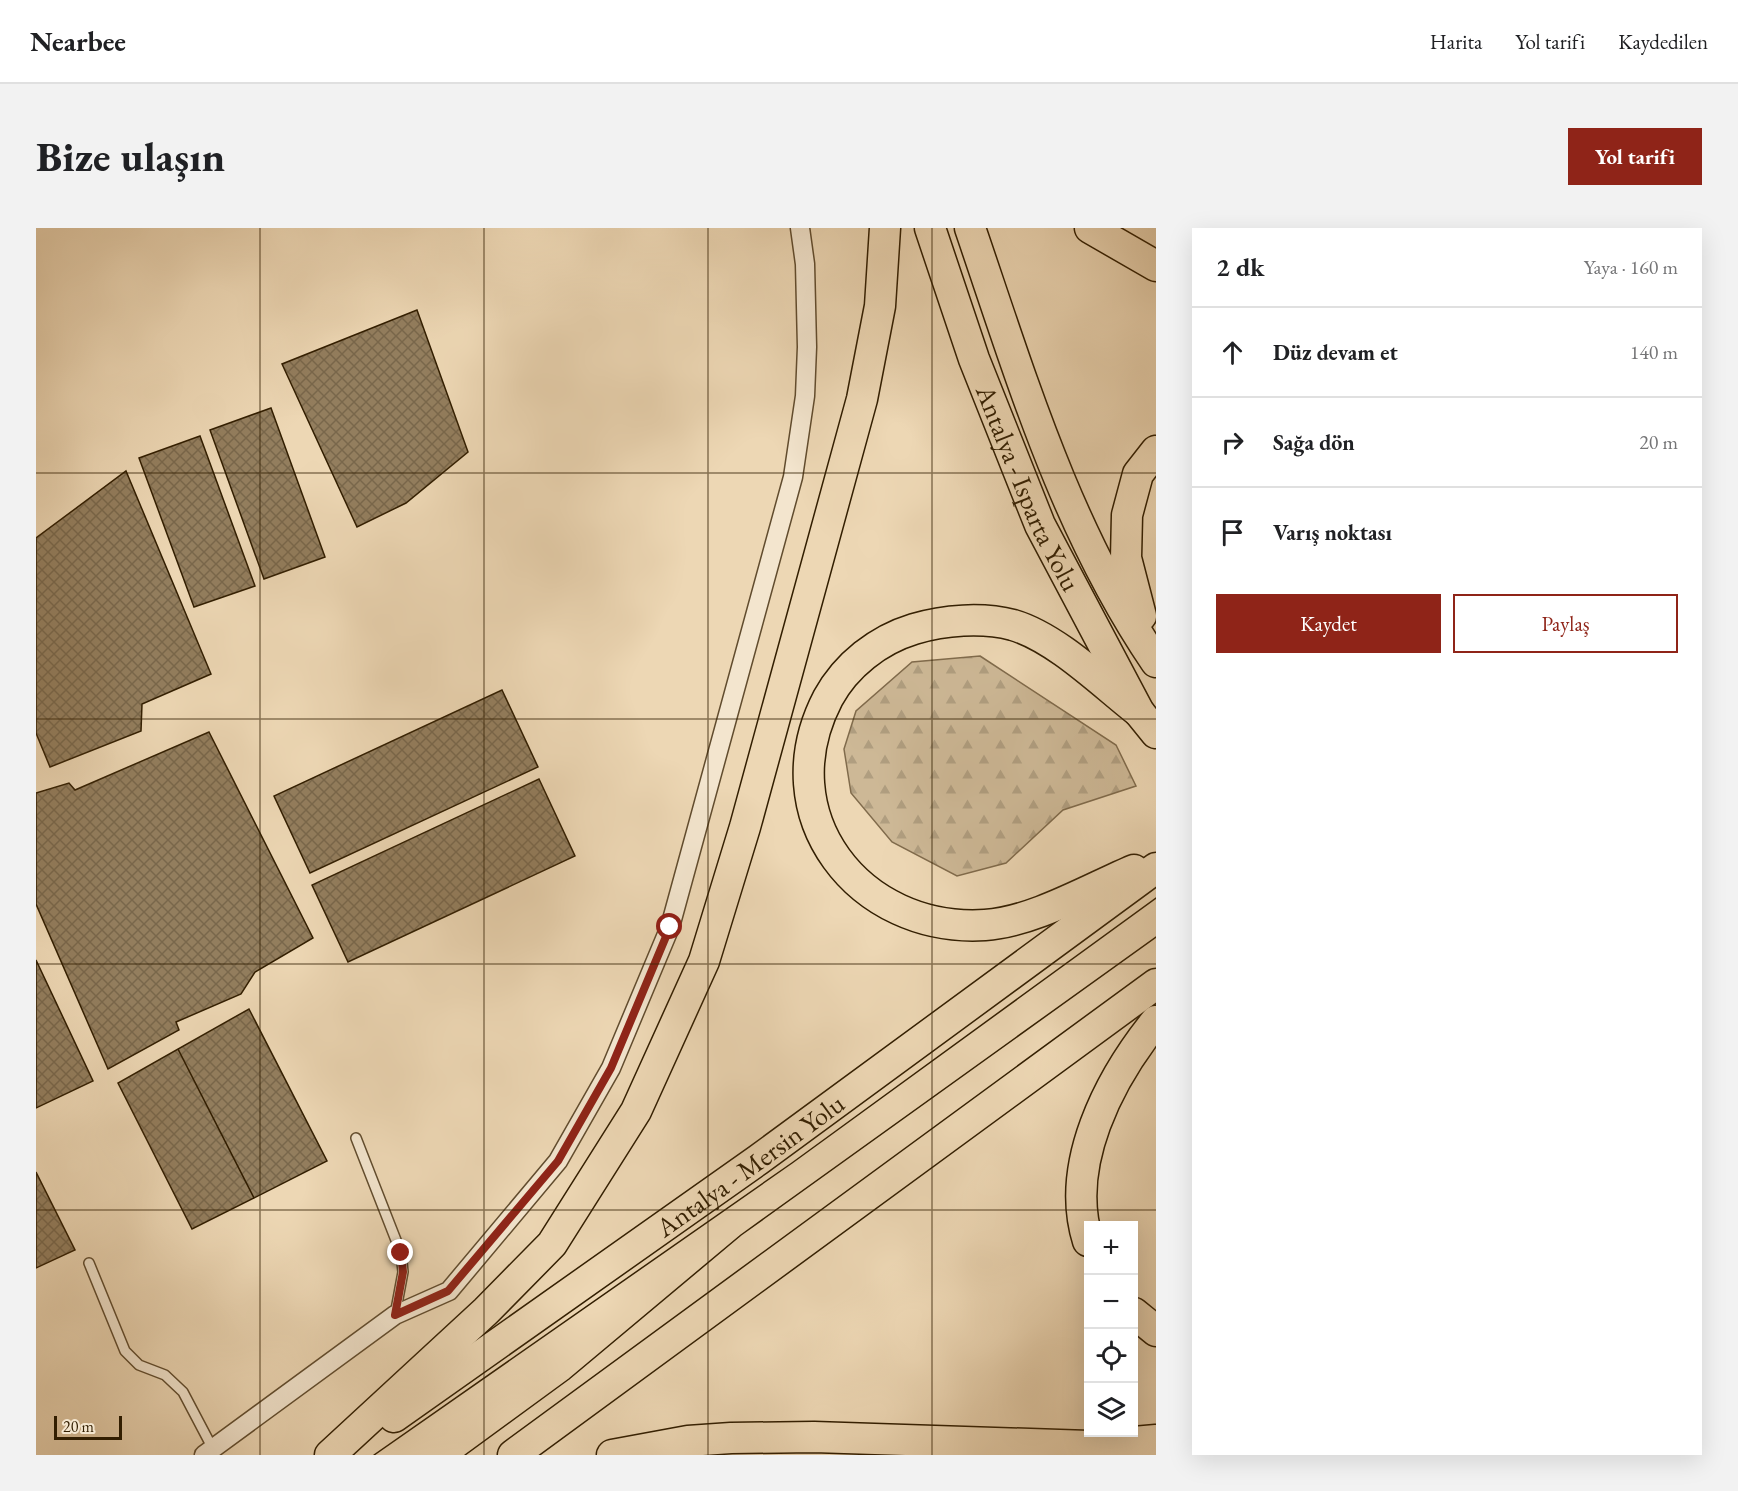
<!DOCTYPE html>
<html lang="tr">
<head>
<meta charset="utf-8">
<style>
	:root { --surface:#fff; --page:#f2f2f2; --text:#202124; --muted:#757577; --line:#e0e0e0; --accent:#8f2418 }
	body { margin:0; font-family:"EB Garamond",serif; background:var(--page); color:var(--text) }
	.controls { position:absolute; right:18px; bottom:18px; display:grid; overflow:hidden; border-radius:0px; box-shadow:0 6px 24px #0002 }
	.controls button { width:54px; height:54px; display:grid; place-items:center; padding:0; border:0; border-bottom:2px solid var(--line); background:var(--surface); color:var(--text); font:30px sans-serif }
	.scale { position:absolute; left:18px; bottom:15px; width:68px; box-sizing:border-box; padding-left:6px; border:3px solid #321e01; border-top:0; font-size:16px; line-height:21px; white-space:nowrap; color:#321e01; -webkit-text-stroke:4px #f3e5ce; paint-order:stroke }
	.stop { position:absolute; width:18px; height:18px; margin:-14px; border:4px solid #8f2418; border-radius:50%; background:#fff }
	.stop.end { background:#8f2418; border-color:#fff; box-shadow:0 2px 6px #0008 }
	.list { margin:0; padding:0; list-style:none }
	h2 { display:flex; justify-content:space-between; align-items:center; height:78px; margin:0; padding:0 24px; font-size:26px }
	h2 small { font-size:20px; font-weight:400; color:var(--muted) }
	.list li { display:grid; grid-template-columns:39px 1fr auto; gap:18px; align-items:center; box-sizing:border-box; height:90px; padding:0 24px; border-top:2px solid var(--line) }
	.list b { display:block; font-size:22px; white-space:nowrap }
	.list em { font-size:20px; font-style:normal; color:var(--muted) }
	.actions { display:flex; gap:12px; padding:18px 24px }
	.actions a { flex:1; padding:14px 0; border:2px solid var(--accent); border-radius:0px; text-align:center; font-size:21px; color:var(--accent) }
	.actions .main { background:var(--accent); color:#fff }
	.icon { flex:none; width:33px; height:33px; fill:none; stroke:currentColor; stroke-width:2; stroke-linecap:round; stroke-linejoin:round }
	.map { position:relative; flex:none; width:1120px; height:1227px; overflow:hidden; border-radius:0px }
	header { display:flex; align-items:center; gap:36px; box-sizing:border-box; height:84px; padding:0 30px; background:var(--surface); border-bottom:2px solid var(--line) }
	header strong { font-size:28px }
	nav { display:flex; gap:33px; margin-inline-start:auto; font-size:21px }
	.intro { display:flex; align-items:center; justify-content:space-between; box-sizing:border-box; height:144px; padding:0 36px }
	h1 { margin:0; font-size:42px }
	.button { padding:15px 27px; border-radius:0px; background:var(--accent); color:#fff; font-size:21px; font-weight:700 }
	main { display:flex; gap:36px; padding:0 36px }
	aside { flex:1; background:var(--surface); border-radius:0px; box-shadow:0 6px 24px #0002 }
	.map>svg:first-child { display:block }
	.forest { fill:url(#forest-firs); stroke:#806b4c; stroke-width:1.5 }
	.building { fill:url(#building-cross-hatch); stroke:#321e01; stroke-width:1.5 }
	.lines { fill:none; stroke-linecap:round; stroke-linejoin:round }
	.service-casing { stroke:#614c2e; stroke-width:12 }
	.minor-casing { stroke:#614c2e; stroke-width:21 }
	.trunk-casing { stroke:#321e01; stroke-width:33 }
	.service { stroke:#f3e5ce; stroke-width:9 }
	.minor { stroke:#f3e5ce; stroke-width:18 }
	.trunk { stroke:#edd7b4; stroke-width:30 }
	.tram { stroke:#321e01; stroke-width:1.5 }
	.route { stroke:#8f2418; stroke-width:8 }
	.grid { fill:none; stroke:#321e01; stroke-width:1.5; stroke-opacity:0.55 }
	.labels { text-anchor:middle; dominant-baseline:central; stroke-width:6; stroke-linejoin:round; paint-order:stroke }
	.street-label { font-size:27px; fill:#321e01; stroke:#f3e5ce }
</style>
</head>
<body>
<header>
<strong>Nearbee</strong>
<nav><a>Harita</a><a>Yol tarifi</a><a>Kaydedilen</a></nav>
</header>
<div class="intro"><h1>Bize ulaşın</h1><a class="button">Yol tarifi</a></div>
<main>
<div class="map">
<svg width="1120" height="1227" viewBox="0 0 1120 1227">
	<defs>
		<pattern id="forest-firs" width="22" height="20" patternUnits="userSpaceOnUse" patternTransform="scale(1.5)"><rect width="22" height="20" fill="#cdb896"/><path d="M5 1l3.5 6h-7zM16 11l3.5 6h-7z" fill="#b09e80"/></pattern>
		<pattern id="building-cross-hatch" width="8" height="8" patternUnits="userSpaceOnUse" patternTransform="scale(1.5)"><rect width="8" height="8" fill="#937e5e"/><path d="M0 0l8 8M0 8l8-8" fill="none" stroke="#79674b"/></pattern>
	</defs>
	<rect width="100%" height="100%" fill="#edd7b4"/>
	<filter id="stains"><feTurbulence type="fractalNoise" baseFrequency=".00333" numOctaves="4"/><feColorMatrix values="0 0 0 0 .2 0 0 0 0 .09 0 0 0 0 .02 0 0 0 .5 -.17"/></filter>
	<radialGradient id="worn" r=".72"><stop offset=".6" stop-color="#630" stop-opacity="0"/><stop offset="1" stop-color="#630" stop-opacity=".3"/></radialGradient>
	<path class="forest" d="M 944,428 L 1080,517 L 1100,558 L 1027,582 L 970,635 L 921,648 L 856,614 L 815,565 L 808,521 L 820,483 L 876,434 Z"/>
	<path class="building" d="M 381,82 L 432,224 L 370,275 L 321,299 L 246,136 Z
		M 235,180 L 289,329 L 228,351 L 174,202 Z
		M 164,208 L 219,358 L 158,379 L 103,230 Z
		M 90,243 L 175,446 L 106,476 L 105,503 L 14,539 L 0,505 L 0,310 Z
		M 466,462 L 502,539 L 274,645 L 238,568 Z
		M 173,504 L 277,710 L 219,744 L 205,766 L 140,794 L 143,802 L 72,841 L 0,676 L 0,565 L 33,555 L 39,562 Z
		M 503,551 L 539,628 L 312,734 L 276,657 Z
		M 0,732 L 57,853 L 0,880 Z
		M 213,781 L 291,933 L 218,970 L 142,821 Z
		M 142,821 L 218,970 L 156,1001 L 82,855 Z
		M 0,944 L 39,1022 L 0,1040 Z"/>
	<g class="lines">
		<defs>
			<path id="service" d="M 320,910 L 365,1025 L 367,1044 L 359,1087
				M 53,1035 L 89,1123 L 103,1137 L 129,1147 L 147,1164 L 177,1221"/>
			<path id="minor" d="M 168,1227 L 359,1087 L 413,1063 L 522,933 L 575,840 L 634,699 L 757,249 L 769,168 L 771,119 L 769,36 L 764,0"/>
			<g id="trunk">
				<path id="s1" d="M 894,0 L 938,131 L 1004,297 L 1103,484 L 1120,505"/>
				<path d="M 934,0 C 985,149 1030,302 1120,434"/>
				<path d="M 1054,0 L 1120,38"/>
				<path d="M 1105,388 L 1090,330 L 1091,287 L 1102,246 L 1120,223"/>
				<path d="M 1098,642 C 1053,661 997,694 949,697 C 823,705 731,587 792,470 C 810,437 842,412 878,401 C 908,392 946,389 977,397 C 1021,410 1067,456 1103,484"/>
				<path d="M 1052,1013 C 1028,937 1073,851 1120,793"/>
				<path d="M 1098,1085 L 1120,1103"/>
				<path id="s2" d="M 358,1189 L 722,932 L 1120,640"/>
				<path d="M 294,1227 L 450,1083 L 516,1016 L 600,883 L 668,733 L 709,599 L 826,171 L 844,78 L 849,0"/>
				<path d="M 477,1227 L 1120,756"/>
				<path d="M 576,1227 L 652,1213 L 695,1210 L 778,1209 L 1053,1218 L 1120,1212"/>
			</g>
		</defs>
		<use href="#service" class="service-casing"/>
		<use href="#minor" class="minor-casing"/>
		<use href="#trunk" class="trunk-casing"/>
		<use href="#service" class="service"/>
		<use href="#minor" class="minor"/>
		<use href="#trunk" class="trunk"/>
		<path class="tram" d="M 338,1227 L 756,935 L 1120,670
			M 429,1227 L 533,1151 L 705,1007 L 1120,709"/>
	</g>
	<g class="lines">
		<path class="route" d="M 365,1025 L 367,1044 L 359,1087 L 412,1063 L 522,933 L 575,840 L 634,699"/>
	</g>
	<path class="grid" d="M 224,0 L 224,1227M 448,0 L 448,1227M 672,0 L 672,1227M 896,0 L 896,1227M 0,245 L 1120,245M 0,491 L 1120,491M 0,736 L 1120,736M 0,982 L 1120,982"/>
	<g class="labels">
		<g class="street-label">
			<text stroke="none"><textPath href="#s1" startOffset="278">Antalya - Isparta Yolu</textPath></text>
			<text stroke="none"><textPath href="#s2" startOffset="436">Antalya - Mersin Yolu</textPath></text>
		</g>
	</g>
	<rect width="100%" height="100%" filter="url(#stains)"/>
	<rect width="100%" height="100%" fill="url(#worn)"/>
</svg>
<div class="controls">
<button>+</button>
<button>−</button>
<button><svg class="icon" aria-label="locate" viewBox="0 0 24 24"><circle cx="12" cy="12" r="6"/><path d="M12 2v4M12 18v4M2 12h4M18 12h4"/></svg></button>
<button><svg class="icon" aria-label="layers" viewBox="0 0 24 24"><path d="M12 4l9 5-9 5-9-5zM3 14l9 5 9-5"/></svg></button>
</div>
<div class="scale">20 m</div>
<div class="stop" style="left:634px;top:699px"></div>
<div class="stop end" style="left:365px;top:1025px"></div>
</div>
<aside>
<h2>2 dk<small>Yaya · 160 m</small></h2>
<ul class="list">
<li><svg class="icon" aria-label="ahead" viewBox="0 0 24 24"><path d="M12 20V5M6 11l6-6 6 6"/></svg><div><b>Düz devam et</b></div><em>140 m</em></li>
<li><svg class="icon" aria-label="right" viewBox="0 0 24 24"><path d="M7 20v-9h11M14 6l5 5-5 5"/></svg><div><b>Sağa dön</b></div><em>20 m</em></li>
<li><svg class="icon" aria-label="arrive" viewBox="0 0 24 24"><path d="M6 21V4h12l-3 4 3 4H6"/></svg><div><b>Varış noktası</b></div></li>
</ul>
<div class="actions"><a class="main">Kaydet</a><a>Paylaş</a></div>
</aside>
</main>
</body>
</html>
